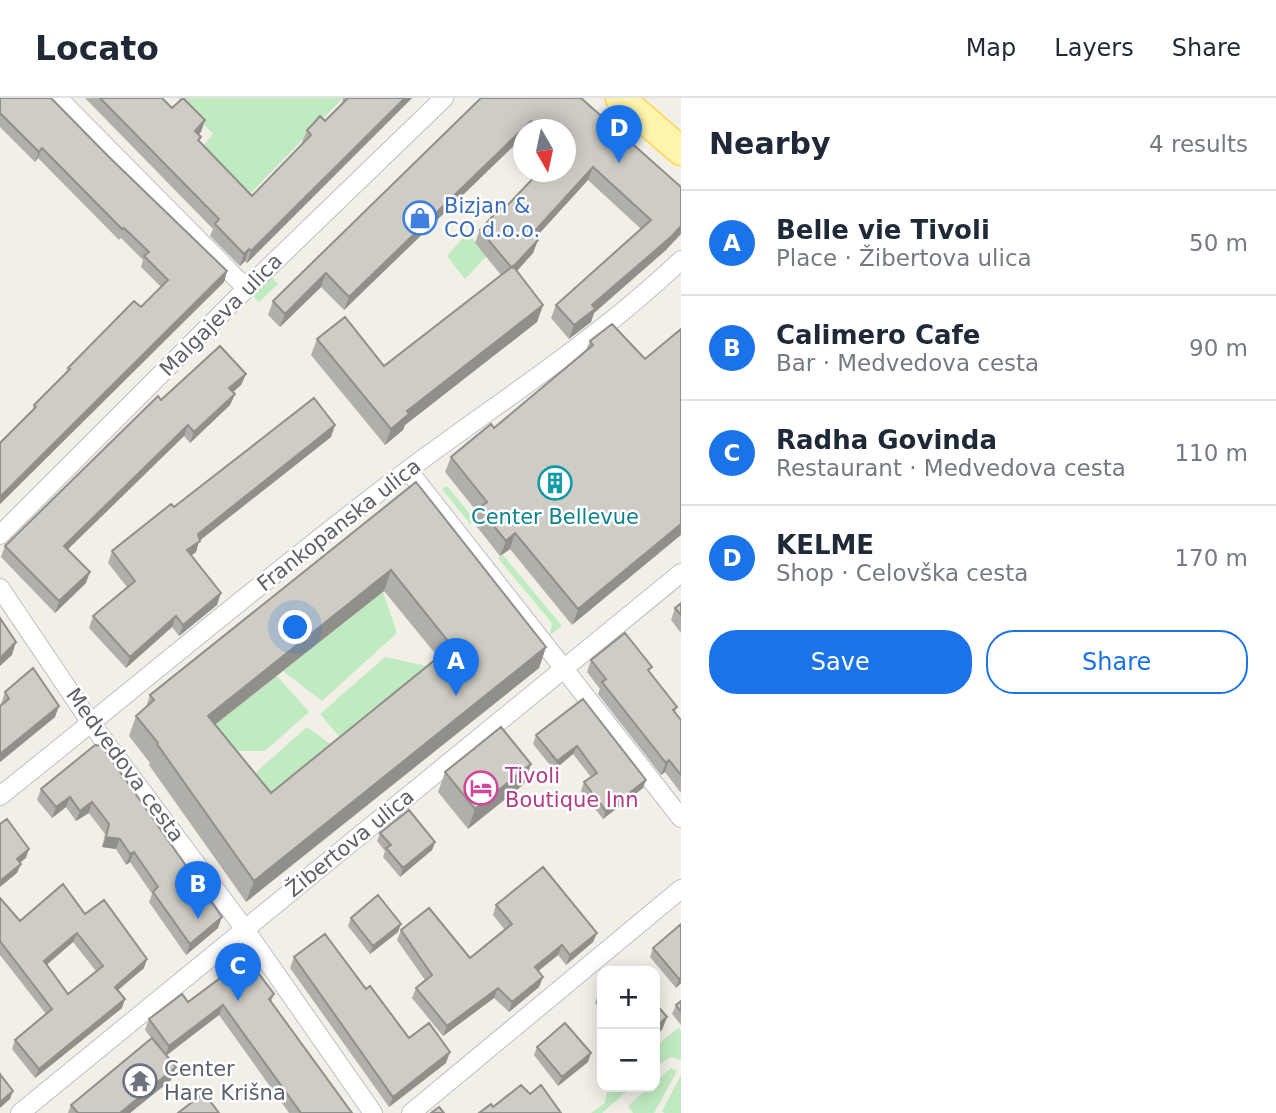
<!DOCTYPE html>
<html lang="en">
<head>
<meta charset="utf-8">
<style>
	:root { --surface:#fff; --page:#f6f6f7; --text:#1f2937; --muted:#747a83; --line:#e0e1e3; --accent:#1a73e8 }
	body { margin:0; font-family:"DejaVu Sans",sans-serif; background:var(--page); color:var(--text) }
	.controls { position:absolute; right:21px; bottom:21px; display:grid; overflow:hidden; border-radius:14px; box-shadow:0 4px 18px #0003 }
	.controls button { width:63px; height:63px; display:grid; place-items:center; padding:0; border:0; border-bottom:2px solid var(--line); background:var(--surface); color:var(--text); font:35px sans-serif }
	.compass { position:absolute; left:513px; top:21px; width:63px; height:63px; border-radius:50%; background:var(--surface); box-shadow:0 4px 18px #0003; rotate:171deg }
	.you { position:absolute; left:296px; top:530px; width:24px; height:24px; margin:-18px; border:5px solid #fff; border-radius:50%; background:#1a73e8; box-shadow:0 0 0 10px #1a73e833 }
	.badge { display:grid; place-items:center; width:46px; height:46px; border-radius:50%; background:var(--accent); color:#fff; font-size:23px; font-weight:700 }
	.pin { position:absolute; translate:-50% -58px; filter:drop-shadow(0 2px 4px #0008) }
	.pin::after { content:''; position:absolute; top:37px; width:24px; height:21px; background:inherit; clip-path:polygon(0 0,100% 0,50% 100%) }
	.list { margin:0; padding:0; list-style:none }
	h2 { display:flex; justify-content:space-between; align-items:center; height:91px; margin:0; padding:0 28px; font-size:30px }
	h2 small { font-size:23px; font-weight:400; color:var(--muted) }
	.list li { display:grid; grid-template-columns:46px 1fr auto; gap:21px; align-items:center; box-sizing:border-box; height:105px; padding:0 28px; border-top:2px solid var(--line) }
	.list b { display:block; font-size:26px; white-space:nowrap }
	.list p { margin:0; font-size:23px; white-space:nowrap; color:var(--muted) }
	.list em { font-size:23px; font-style:normal; color:var(--muted) }
	.actions { display:flex; gap:14px; padding:21px 28px }
	.actions a { flex:1; padding:16px 0; border:2px solid var(--accent); border-radius:28px; text-align:center; font-size:24px; color:var(--accent) }
	.actions .main { background:var(--accent); color:#fff }
	.map { position:relative; flex:none; width:681px; height:1015px; overflow:hidden }
	header { display:flex; align-items:center; gap:42px; box-sizing:border-box; height:98px; padding:0 35px; background:var(--surface); border-bottom:2px solid var(--line) }
	header strong { font-size:33px }
	nav { display:flex; gap:38px; margin-inline-start:auto; font-size:24px }
	main { display:flex }
	aside { flex:1; background:var(--surface) }
	.map>svg:first-child { display:block }
	.green { fill:#c0ebc1 }
	.lines { fill:none; stroke-linecap:round; stroke-linejoin:round }
	.minor-casing { stroke:#bdbfc6; stroke-width:20 }
	.primary-casing { stroke:#ffd551; stroke-width:31 }
	.minor { stroke:#fff; stroke-width:18 }
	.primary { stroke:#fff5ad; stroke-width:28 }
	.wall { fill:#b1afa9; fill-rule:evenodd }
	.shaded-wall { fill:#908f89 }
	.building { fill:#ceccc4; stroke:#908f89; stroke-width:2; fill-rule:evenodd }
	.labels { text-anchor:middle; dominant-baseline:central; stroke-width:5; stroke-linejoin:round; paint-order:stroke }
	.shop-label { font-size:21px; fill:#366cbe; stroke:#fff; text-anchor:start }
	.street-label { font-size:21px; fill:#5d6168; stroke:#fff }
	.culture-label { font-size:21px; fill:#0d838f; stroke:#fff }
	.hotel-label { font-size:21px; fill:#b23c85; stroke:#fff; text-anchor:start }
	.worship-label { font-size:21px; fill:#5b616d; stroke:#fff; text-anchor:start }
</style>
</head>
<body>
<header>
<strong>Locato</strong>
<nav><a>Map</a><a>Layers</a><a>Share</a></nav>
</header>
<main>
<div class="map">
<svg width="681" height="1015" viewBox="0 0 681 1015">
	<rect width="100%" height="100%" fill="#f1efe6"/>
	<path class="green" d="M 178,0 L 343,0 L 246,100 L 200,52 L 213,36 Z
		M 468,134 L 486,159 L 465,181 L 447,158 Z
		M 271,178 L 278,186 L 259,204 L 255,200 L 254,195 Z
		M 447,388 L 475,422 L 470,426 L 442,391 Z
		M 503,457 L 562,528 L 550,537 L 552,525 L 498,460 Z
		M 383,494 L 397,535 L 322,603 L 283,573 Z
		M 385,559 L 441,571 L 347,648 L 320,616 Z
		M 276,577 L 309,614 L 265,653 L 214,653 L 200,638 Z
		M 307,629 L 340,653 L 264,716 L 255,675 Z
		M 679,929 L 681,933 L 681,962 L 671,959 L 655,969 L 655,949 Z
		M 671,970 L 677,973 L 654,1015 L 633,1015 L 628,1008 L 649,989 L 655,989 L 655,984 Z
		M 681,977 L 681,1015 L 664,1015 L 662,1013 Z
		M 608,989 L 632,989 L 602,1015 L 591,1015 L 605,1005 Z"/>
	<g class="lines">
		<defs>
			<path id="minor" d="M 58,0 L 247,191
				M 408,372 L 681,720
				M 0,437 L 238,199 L 444,0
				M 0,490 L 91,625 L 244,830 L 373,1015
				M 0,698 C 131,594 259,485 392,384 C 489,310 593,246 681,162
				M 20,1015 L 681,475
				M 411,1015 L 681,791"/>
			<path id="primary" d="M 620,0 L 681,53"/>
		</defs>
		<use href="#minor" class="minor-casing"/>
		<use href="#primary" class="primary-casing"/>
		<use href="#minor" class="minor"/>
		<use href="#primary" class="primary"/>
	</g>
	<path class="wall" d="M 0,0 L 109,59 L 227,173 L 224,184 L 0,406 L 0,345 L 32,313 L 34,307 L 65,276 L 68,270 L 141,209 L 161,189 L 141,169 L 143,162 L 121,140 L 119,142 L 38,60 L 35,64 L 0,29 Z
		M 85,0 L 162,0 L 172,10 L 201,34 L 199,36 L 199,43 L 252,98 L 303,45 L 302,44 L 307,32 L 325,23 L 342,6 L 343,0 L 412,0 L 247,165 L 245,163 L 240,168 L 210,138 L 213,131 Z
		M 481,0 L 581,0 L 667,151 L 594,215 L 591,224 L 569,241 L 551,220 L 556,207 L 641,131 L 588,82 L 536,139 L 538,142 L 533,155 L 517,173 L 543,207 L 537,224 L 405,327 L 403,332 L 385,347 L 311,257 L 317,241 L 384,268 L 501,177 L 475,145 L 480,132 L 503,112 L 565,74 L 565,32 L 523,32 L 344,212 L 321,189 L 280,229 L 268,217 L 273,203 Z
		M 681,231 L 572,527 L 510,451 L 500,458 L 474,425 L 478,415 L 445,374 L 451,359 L 494,330 L 586,252 L 590,243 L 645,261 Z
		M 246,276 L 241,287 L 233,294 L 235,296 L 230,307 L 190,345 L 184,338 L 68,451 L 86,485 L 55,515 L 1,459 L 5,448 L 161,302 Z
		M 331,339 L 199,443 L 196,454 L 191,457 L 217,507 L 179,538 L 172,529 L 126,570 L 89,530 L 93,518 L 127,489 L 108,465 L 112,453 L 174,409 Z
		M 416,384 L 546,549 L 539,570 L 246,804 L 149,667 L 150,665 L 129,638 L 136,618 L 146,609 L 150,597 ZM 384,493 L 438,559 L 271,695 L 215,627 Z
		M 681,505 L 681,535 L 671,522 L 675,510 Z
		M 591,562 L 650,575 L 677,609 L 675,614 L 681,622 L 681,695 L 665,674 L 661,677 L 598,596 L 600,591 L 587,574 Z
		M 5,594 L 55,619 L 0,664 L 0,608 L 2,607 L 1,606 Z
		M 583,601 L 643,690 L 603,721 L 581,693 L 584,684 L 591,679 L 573,656 L 554,672 L 533,646 L 536,637 Z
		M 95,647 L 218,830 L 186,857 L 149,804 L 152,796 L 130,764 L 126,767 L 116,751 L 102,749 L 105,736 L 89,715 L 76,723 L 66,709 L 52,720 L 37,702 L 41,691 Z
		M 445,674 L 524,686 L 468,731 L 438,694 Z
		M 380,735 L 435,744 L 432,752 L 400,779 L 383,759 L 385,753 L 377,743 Z
		M 0,800 L 20,823 L 85,816 L 144,870 L 118,892 L 122,910 L 35,980 L 12,951 L 15,942 L 46,916 L 0,857 ZM 73,844 L 96,873 L 68,896 L 47,867 Z
		M 496,807 L 597,835 L 593,844 L 566,867 L 558,857 L 538,873 L 543,879 L 539,889 L 509,914 L 494,900 L 443,938 L 412,900 L 416,890 L 425,882 L 397,842 L 401,832 L 470,860 L 505,832 L 493,817 Z
		M 351,820 L 398,834 L 370,856 L 348,828 Z
		M 681,826 L 681,885 L 676,890 L 650,859 L 653,850 Z
		M 294,859 L 366,891 L 409,940 L 446,965 L 389,1009 L 290,870 Z
		M 602,890 L 602,913 L 595,905 L 600,892 Z
		M 274,896 L 271,904 L 352,1015 L 289,1015 L 219,917 L 166,958 L 171,982 L 130,1015 L 68,1015 L 71,1007 L 152,941 L 145,932 L 149,921 L 188,904 Z
		M 681,903 L 681,927 L 672,916 L 676,907 Z
		M 537,949 L 588,964 L 558,988 L 534,957 Z"/>
	<path class="shaded-wall" d="M 405,0 L 412,0 L 247,165 L 251,153 Z
		M 205,22 L 201,34 L 191,44 L 195,33 Z
		M 531,23 L 528,32 L 523,32 L 523,39 L 344,212 L 349,199 Z
		M 42,50 L 38,60 L 35,64 L 39,54 Z
		M 593,69 L 588,82 L 527,149 L 532,136 Z
		M 681,128 L 681,136 L 667,151 L 594,215 L 591,224 L 569,241 L 574,227 L 592,207 Z
		M 538,142 L 533,155 L 507,184 L 511,170 Z
		M 249,151 L 245,163 L 240,168 L 244,156 Z
		M 227,173 L 224,184 L 0,406 L 0,399 Z
		M 326,175 L 321,189 L 280,229 L 285,216 Z
		M 543,207 L 537,224 L 405,327 L 403,332 L 385,347 L 391,331 L 407,313 Z
		M 246,276 L 241,287 L 225,301 L 229,290 Z
		M 235,296 L 230,307 L 190,345 L 194,334 Z
		M 188,327 L 184,338 L 60,459 L 64,448 Z
		M 335,327 L 331,339 L 199,443 L 196,454 L 183,464 L 187,452 L 198,436 Z
		M 681,426 L 681,437 L 572,527 L 578,511 Z
		M 515,435 L 510,451 L 500,458 L 506,443 Z
		M 391,472 L 384,493 L 200,638 L 208,618 Z
		M 90,474 L 86,485 L 55,515 L 59,503 Z
		M 221,495 L 217,507 L 179,538 L 183,527 Z
		M 176,518 L 172,529 L 126,570 L 130,559 Z
		M 16,544 L 12,557 L 0,568 L 0,560 Z
		M 546,549 L 539,570 L 246,804 L 254,783 Z
		M 59,608 L 55,619 L 0,664 L 0,656 Z
		M 577,648 L 573,656 L 554,672 L 557,663 Z
		M 669,662 L 665,674 L 661,677 L 666,665 Z
		M 531,666 L 524,686 L 468,731 L 475,711 Z
		M 646,682 L 643,690 L 603,721 L 606,713 Z
		M 70,699 L 66,709 L 52,720 L 56,709 Z
		M 92,704 L 89,715 L 76,723 L 80,713 Z
		M 106,739 L 120,741 L 116,751 L 102,749 Z
		M 435,744 L 432,752 L 400,779 L 403,770 Z
		M 29,751 L 26,760 L 13,770 L 17,761 Z
		M 134,754 L 130,764 L 126,767 L 130,756 Z
		M 21,766 L 17,775 L 0,789 L 0,783 Z
		M 222,819 L 218,830 L 186,857 L 190,846 Z
		M 401,826 L 398,834 L 370,856 L 373,848 Z
		M 77,835 L 73,844 L 40,872 L 44,863 Z
		M 597,835 L 593,844 L 566,867 L 570,857 Z
		M 562,847 L 558,857 L 531,879 L 535,869 Z
		M 147,861 L 144,870 L 111,898 L 115,889 Z
		M 543,879 L 539,889 L 509,914 L 512,904 Z
		M 681,879 L 681,885 L 676,890 L 679,881 Z
		M 498,890 L 494,900 L 443,938 L 447,928 Z
		M 125,901 L 122,910 L 35,980 L 39,971 Z
		M 223,907 L 219,917 L 165,958 L 169,948 Z
		M 667,919 L 662,932 L 655,938 L 655,929 Z
		M 450,954 L 446,965 L 389,1009 L 393,999 Z
		M 591,955 L 588,964 L 558,988 L 562,979 Z
		M 176,969 L 171,982 L 130,1015 L 120,1015 Z
		M 13,993 L 10,1001 L 0,1010 L 0,1004 Z"/>
	<path class="building" d="M 0,0 L 51,0 L 109,59 L 227,173 L 0,399 L 0,345 L 36,309 L 34,307 L 70,271 L 68,270 L 134,203 L 141,209 L 168,182 L 144,158 L 149,154 L 124,130 L 122,131 L 42,50 L 39,54 L 0,15 Z
		M 100,0 L 162,0 L 172,10 L 183,0 L 205,22 L 195,33 L 201,39 L 198,42 L 252,98 L 311,37 L 307,32 L 314,25 L 320,18 L 325,23 L 348,0 L 405,0 L 251,153 L 249,151 L 244,156 L 215,126 L 219,121 Z
		M 481,0 L 581,0 L 681,89 L 681,128 L 672,138 L 592,207 L 595,211 L 574,227 L 556,207 L 651,122 L 593,69 L 532,136 L 538,142 L 513,169 L 513,168 L 511,169 L 480,132 L 500,110 L 503,112 L 539,74 L 565,74 L 565,32 L 542,32 L 531,23 L 349,199 L 326,175 L 285,216 L 273,203 Z
		M 513,168 L 543,207 L 407,313 L 409,316 L 391,331 L 317,241 L 345,219 L 384,268 Z
		M 612,226 L 645,261 L 681,231 L 681,426 L 578,511 L 515,435 L 506,443 L 479,410 L 487,404 L 451,359 L 491,326 L 494,330 L 593,247 L 590,243 Z
		M 220,248 L 246,276 L 229,290 L 235,296 L 194,334 L 188,327 L 64,448 L 90,474 L 59,503 L 5,448 L 158,298 L 161,302 Z
		M 314,300 L 335,327 L 198,436 L 200,443 L 187,452 L 221,495 L 183,527 L 176,518 L 130,559 L 93,518 L 135,483 L 112,453 L 171,406 L 174,409 Z
		M 416,384 L 546,549 L 254,783 L 157,646 L 158,645 L 136,618 L 154,602 L 150,597 ZM 391,472 L 452,548 L 271,695 L 208,618 Z
		M 681,505 L 681,517 L 675,510 Z
		M 0,520 L 16,544 L 0,560 Z
		M 625,535 L 652,569 L 648,572 L 677,609 L 673,612 L 681,622 L 681,677 L 669,662 L 666,665 L 602,584 L 606,581 L 591,562 Z
		M 33,570 L 59,608 L 0,656 L 0,608 L 9,601 L 5,594 Z
		M 583,601 L 646,682 L 606,713 L 584,684 L 597,675 L 577,648 L 557,663 L 536,637 Z
		M 501,629 L 531,666 L 475,711 L 445,674 Z
		M 95,647 L 102,648 L 222,819 L 190,846 L 153,794 L 158,789 L 134,754 L 130,756 L 120,741 L 106,739 L 109,726 L 92,704 L 80,713 L 70,699 L 56,709 L 41,691 Z
		M 409,712 L 435,744 L 403,770 L 386,750 L 391,747 L 380,735 Z
		M 7,721 L 29,751 L 17,761 L 21,766 L 0,783 L 0,726 Z
		M 543,769 L 597,835 L 570,857 L 562,847 L 535,869 L 543,879 L 512,904 L 498,890 L 447,928 L 416,890 L 432,877 L 401,832 L 429,810 L 470,860 L 512,826 L 496,807 Z
		M 63,786 L 85,816 L 104,802 L 147,861 L 115,889 L 125,901 L 39,971 L 15,942 L 52,911 L 0,843 L 0,800 L 20,823 ZM 77,835 L 103,868 L 68,896 L 44,863 Z
		M 378,797 L 401,826 L 373,848 L 351,820 Z
		M 681,826 L 681,879 L 679,881 L 653,850 Z
		M 325,836 L 366,891 L 370,888 L 409,940 L 429,925 L 450,954 L 393,999 L 294,859 Z
		M 247,860 L 274,896 L 269,901 L 352,1015 L 301,1015 L 223,907 L 169,948 L 149,921 L 182,896 L 188,904 Z
		M 681,903 L 681,914 L 676,907 Z
		M 655,905 L 667,919 L 655,929 Z
		M 565,925 L 591,955 L 562,979 L 537,949 Z
		M 152,940 L 176,969 L 120,1015 L 78,1015 L 71,1007 Z
		M 0,976 L 13,993 L 0,1004 Z
		M 521,987 L 530,996 L 541,987 L 561,1015 L 479,1015 L 491,1006 L 493,1009 Z
		M 204,995 L 219,1015 L 178,1015 Z
		M 439,1009 L 444,1015 L 431,1015 Z"/>
	<defs>
		<symbol id="shop-ring" viewBox="-11 -11 22 22"><circle r="9.5" fill="#fff" stroke="#3f7fe0" stroke-width="1.5"/><path d="M-5-2.5h2.3a2.7 3.5 0 0 1 5.4 0H5L5.5 6h-11ZM-1.5-2.5h3a1.5 2.3 0 0 0-3 0Z" fill="#3f7fe0"/></symbol>
		<symbol id="building-ring" viewBox="-11 -11 22 22"><circle r="9.5" fill="#fff" stroke="#0f9aa8" stroke-width="1.5"/><path d="M-4-6H4V6H1V3H-1V6H-4ZM-2.5-4.3h1.7v1.8h-1.7ZM.8-4.3h1.7v1.8H.8ZM-2.5-1h1.7V.8h-1.7ZM.8-1h1.7V.8H.8Z" fill="#0f9aa8"/></symbol>
		<symbol id="hotel-ring" viewBox="-11 -11 22 22"><circle r="9.5" fill="#fff" stroke="#d1479c" stroke-width="1.5"/><path d="M-6-4.5h1.5V1H6V5H4.5V3h-9V5H-6ZM-4 0a1.8 1.8 0 1 1 3.6 0ZM.5 0V-2.5h3Q6-2.5 6 0Z" fill="#d1479c"/></symbol>
		<symbol id="temple-ring" viewBox="-11 -11 22 22"><circle r="9.5" fill="#fff" stroke="#6b7280" stroke-width="1.5"/><path d="M0-6L5-2H3V0L6.5 2.5H4V6H1.5V3h-3V6H-4V2.5H-6.5L-3 0V-2H-5Z" fill="#6b7280"/></symbol>
	</defs>
	<g fill-rule="evenodd">
		<use href="#shop-ring" x="401" y="101" width="38" height="38"/>
		<use href="#building-ring" x="536" y="366" width="38" height="38"/>
		<use href="#hotel-ring" x="462" y="671" width="38" height="38"/>
		<use href="#temple-ring" x="121" y="964" width="38" height="38"/>
	</g>
	<g class="labels">
		<g class="shop-label">
			<text x="444" y="108">Bizjan &amp;<tspan x="444" dy="24">CO d.o.o.</tspan></text>
		</g>
		<g class="street-label">
			<text transform="translate(221 217) rotate(-45)">Malgajeva ulica</text>
			<text transform="translate(339 427) rotate(-38)">Frankopanska ulica</text>
			<text transform="translate(125 667) rotate(54)">Medvedova cesta</text>
			<text transform="translate(350 745) rotate(-39)">Žibertova ulica</text>
		</g>
		<g class="culture-label">
			<text x="555" y="419">Center Bellevue</text>
		</g>
		<g class="hotel-label">
			<text x="505" y="678">Tivoli<tspan x="505" dy="24">Boutique Inn</tspan></text>
		</g>
		<g class="worship-label">
			<text x="164" y="971">Center<tspan x="164" dy="24">Hare Krišna</tspan></text>
		</g>
	</g>
</svg>
<div class="controls">
<button>+</button>
<button>−</button>
</div>
<svg class="compass" viewBox="-18 -18 36 36"><path d="M0-13l5 13h-10z" fill="#e53935"/><path d="M0 13l5-13h-10z" fill="#747a83"/></svg>
<div class="you"></div>
<div class="pin badge" style="left:456px;top:598px">A</div>
<div class="pin badge" style="left:198px;top:821px">B</div>
<div class="pin badge" style="left:238px;top:903px">C</div>
<div class="pin badge" style="left:619px;top:65px">D</div>
</div>
<aside>
<h2>Nearby<small>4 results</small></h2>
<ul class="list">
<li><span class="badge">A</span><div><b>Belle vie Tivoli</b><p>Place · Žibertova ulica</p></div><em>50 m</em></li>
<li><span class="badge">B</span><div><b>Calimero Cafe</b><p>Bar · Medvedova cesta</p></div><em>90 m</em></li>
<li><span class="badge">C</span><div><b>Radha Govinda</b><p>Restaurant · Medvedova cesta</p></div><em>110 m</em></li>
<li><span class="badge">D</span><div><b>KELME</b><p>Shop · Celovška cesta</p></div><em>170 m</em></li>
</ul>
<div class="actions"><a class="main">Save</a><a>Share</a></div>
</aside>
</main>
</body>
</html>
